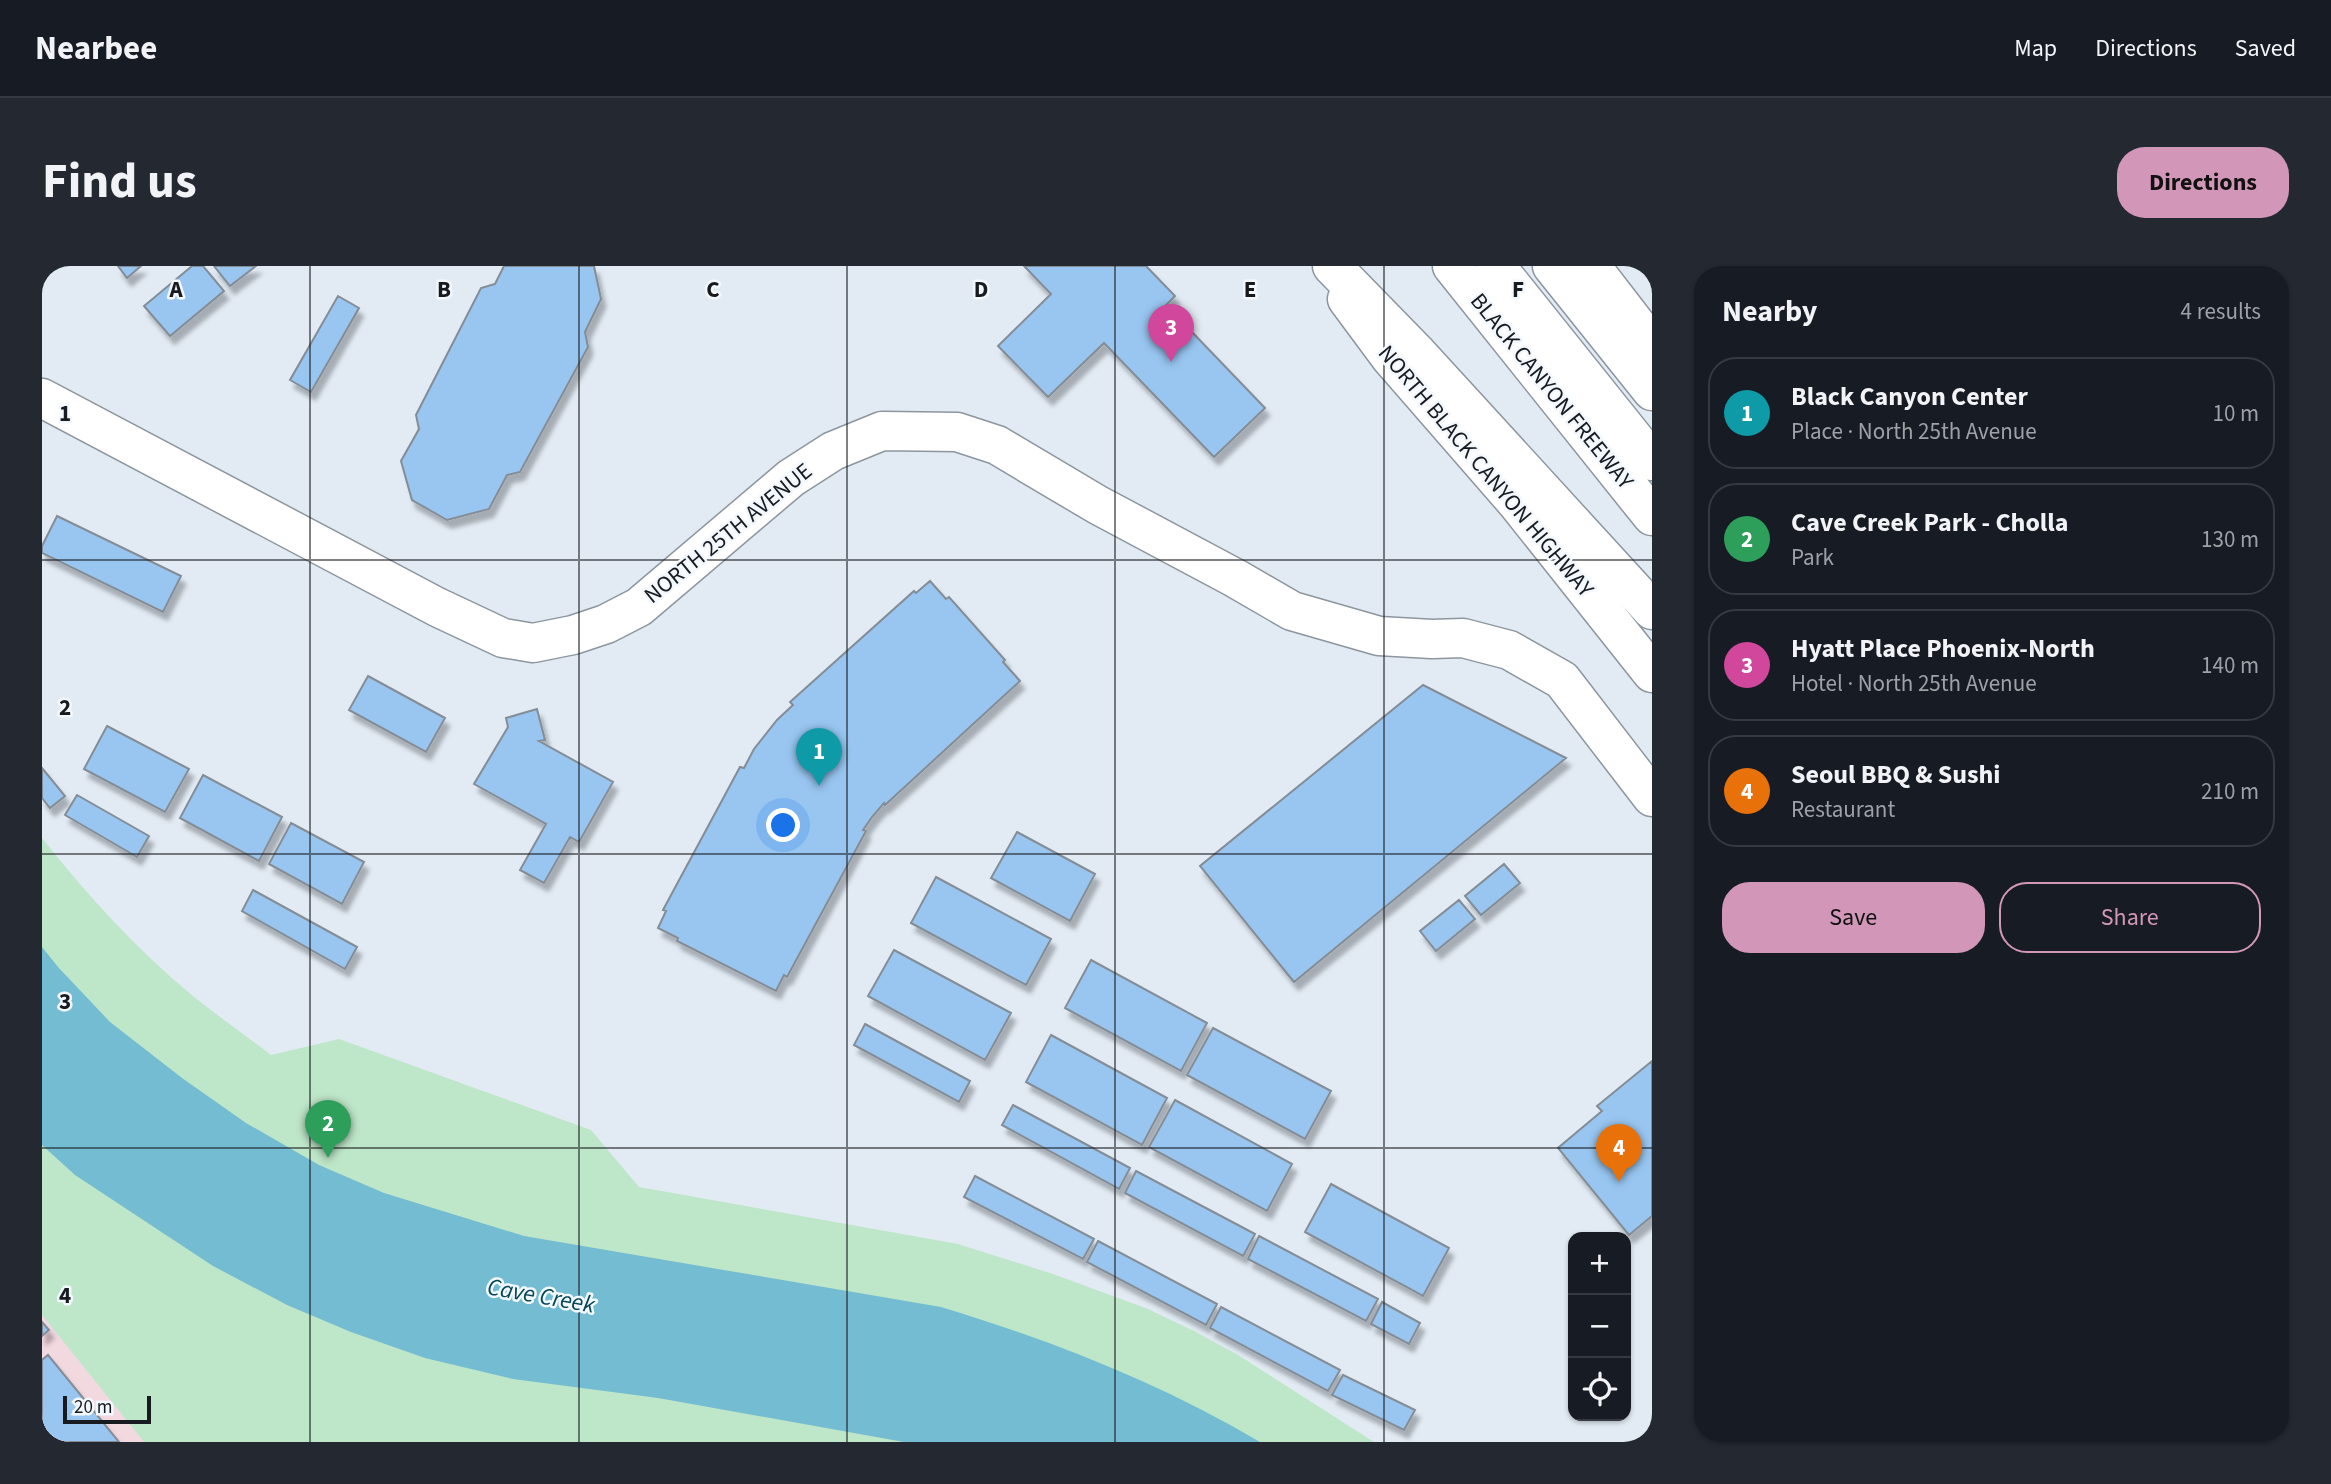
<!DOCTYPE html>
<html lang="en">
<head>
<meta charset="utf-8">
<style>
	:root { --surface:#171b24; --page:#242831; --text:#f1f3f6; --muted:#9ea1a6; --line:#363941; --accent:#d297b8 }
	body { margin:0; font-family:"Source Sans 3",sans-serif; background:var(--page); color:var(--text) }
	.controls { position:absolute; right:21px; bottom:21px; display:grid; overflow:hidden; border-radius:14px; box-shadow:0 2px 5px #0004 }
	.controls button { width:63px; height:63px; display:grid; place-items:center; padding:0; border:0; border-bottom:2px solid var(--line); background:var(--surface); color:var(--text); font:35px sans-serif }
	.scale { position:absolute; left:21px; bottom:18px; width:88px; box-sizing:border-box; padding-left:7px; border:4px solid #171a1e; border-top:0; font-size:19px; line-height:24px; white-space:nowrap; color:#171a1e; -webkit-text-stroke:5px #f2f8fd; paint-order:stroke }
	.you { position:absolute; left:742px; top:560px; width:24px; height:24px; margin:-18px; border:5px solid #fff; border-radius:50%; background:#1a73e8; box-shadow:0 0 0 10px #1a73e833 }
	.badge { display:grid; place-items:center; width:46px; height:46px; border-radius:50%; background:var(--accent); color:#fff; font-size:23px; font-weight:700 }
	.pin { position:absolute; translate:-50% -58px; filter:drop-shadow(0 2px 4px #0008) }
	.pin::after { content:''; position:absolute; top:37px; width:24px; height:21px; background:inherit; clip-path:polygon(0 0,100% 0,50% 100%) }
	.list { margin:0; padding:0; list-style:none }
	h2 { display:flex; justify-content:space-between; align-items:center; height:91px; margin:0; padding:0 28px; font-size:30px }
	h2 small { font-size:23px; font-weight:400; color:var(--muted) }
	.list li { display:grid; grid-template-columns:46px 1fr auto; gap:21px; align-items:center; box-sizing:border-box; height:112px; margin:0 14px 14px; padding:0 14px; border:2px solid var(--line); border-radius:28px }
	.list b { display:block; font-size:26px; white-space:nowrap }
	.list p { margin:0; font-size:23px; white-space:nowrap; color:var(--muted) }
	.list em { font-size:23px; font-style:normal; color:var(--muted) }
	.actions { display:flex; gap:14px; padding:21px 28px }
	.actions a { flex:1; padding:16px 0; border:2px solid var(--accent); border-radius:28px; text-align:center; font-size:24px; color:var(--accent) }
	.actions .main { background:var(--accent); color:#111 }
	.icon { flex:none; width:38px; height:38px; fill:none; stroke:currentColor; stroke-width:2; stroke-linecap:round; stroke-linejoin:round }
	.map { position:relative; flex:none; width:1610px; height:1176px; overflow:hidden; border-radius:28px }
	header { display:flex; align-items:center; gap:42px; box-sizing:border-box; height:98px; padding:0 35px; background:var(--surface); border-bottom:2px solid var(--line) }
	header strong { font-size:33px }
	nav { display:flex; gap:38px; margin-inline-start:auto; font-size:24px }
	.intro { display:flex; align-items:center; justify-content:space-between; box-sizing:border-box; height:168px; padding:0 42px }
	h1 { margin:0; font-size:49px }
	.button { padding:18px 32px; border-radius:28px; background:var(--accent); color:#111; font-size:24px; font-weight:700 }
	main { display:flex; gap:42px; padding:0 42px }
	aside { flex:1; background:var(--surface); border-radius:28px; box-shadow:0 2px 5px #0004 }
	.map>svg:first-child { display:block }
	.industrial { fill:#f2d8df }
	.green { fill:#bee6c8 }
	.water { fill:#74bcd2 }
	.building { fill:#98c6f1; stroke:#848c95; stroke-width:2; filter:url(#shadow) }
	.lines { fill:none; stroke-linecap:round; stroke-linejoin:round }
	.secondary-casing { stroke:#8d959e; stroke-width:41 }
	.highway-casing { stroke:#8d959e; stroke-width:41 }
	.secondary { stroke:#fff; stroke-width:38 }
	.highway { stroke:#fff; stroke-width:38 }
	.grid { fill:none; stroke:#171a1e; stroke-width:2; stroke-opacity:0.55 }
	.labels { text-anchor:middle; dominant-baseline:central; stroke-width:5; stroke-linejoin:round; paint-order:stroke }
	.street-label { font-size:23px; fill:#171a1e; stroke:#f2f8fd }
	.water-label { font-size:24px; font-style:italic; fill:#034656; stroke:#f2f8fd }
	.grid-label { font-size:23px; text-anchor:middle; font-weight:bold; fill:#171a1e; stroke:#f2f8fd; stroke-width:5; stroke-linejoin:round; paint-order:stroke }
</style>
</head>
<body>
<header>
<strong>Nearbee</strong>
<nav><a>Map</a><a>Directions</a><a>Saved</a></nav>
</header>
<div class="intro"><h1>Find us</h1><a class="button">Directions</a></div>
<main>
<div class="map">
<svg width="1610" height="1176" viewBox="0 0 1610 1176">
	<defs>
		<filter id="shadow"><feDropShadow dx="4.5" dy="8" stdDeviation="2" flood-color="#0004"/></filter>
	</defs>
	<rect width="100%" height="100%" fill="#e2ebf4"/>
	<path class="industrial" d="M 0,1049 L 102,1176 L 0,1176 Z"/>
	<path class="green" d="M 0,572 C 45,629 95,684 152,731 C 177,751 203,769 229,789 L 297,773 L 549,864 L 597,921 L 916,978 L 1011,1008 L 1106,1043 L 1152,1065 L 1196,1089 L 1332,1176 L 102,1176 L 0,1049 Z"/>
	<path class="water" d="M 0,681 L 16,701 L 68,756 L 140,812 L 204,857 L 277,899 L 342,927 L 482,970 L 899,1041 C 1011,1075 1118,1117 1218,1176 L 862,1176 L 616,1132 L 471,1113 L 383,1092 L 309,1066 L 245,1039 L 171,1000 L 33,909 L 0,879 Z"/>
	<path class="building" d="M 76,0 L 99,0 L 85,12 Z
		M 150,0 L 161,0 L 182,25 L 128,70 L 102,40 Z
		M 172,0 L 214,0 L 188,20 Z
		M 462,0 L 552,0 L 559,33 L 543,66 L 546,81 L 478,206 L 465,209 L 447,243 L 405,254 L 370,234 L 359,195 L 377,163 L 374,149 L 439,22 L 453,18 Z
		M 982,0 L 1104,0 L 1133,30 L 1124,39 L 1223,142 L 1172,191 L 1062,77 L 1006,131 L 956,80 L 1009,28 Z
		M 296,30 L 317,42 L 269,126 L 248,114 Z
		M 15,250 L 139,310 L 121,346 L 0,287 L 0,280 Z
		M 888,315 L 904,333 L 907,331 L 963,394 L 961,396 L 978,415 L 843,539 L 842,537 L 830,551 L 821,564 L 824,565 L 745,711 L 742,709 L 734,725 L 635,675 L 636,672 L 616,662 L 624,645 L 621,644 L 698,501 L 702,502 L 712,483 L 735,454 L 751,439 L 748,436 L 872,325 L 874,327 Z
		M 326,410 L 403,452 L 384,486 L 307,444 Z
		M 1381,419 L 1524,492 L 1252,716 L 1158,600 Z
		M 495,443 L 503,474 L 497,475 L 571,516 L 537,576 L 528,571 L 502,617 L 478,604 L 504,558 L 432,518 L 466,461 L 464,452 Z
		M 65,460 L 147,503 L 123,546 L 42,503 Z
		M 0,502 L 23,530 L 8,542 L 0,532 Z
		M 161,509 L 240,551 L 217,595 L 138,552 Z
		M 35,529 L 107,570 L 95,591 L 23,549 Z
		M 249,557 L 322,596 L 300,638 L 227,598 Z
		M 975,566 L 1053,608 L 1028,655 L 949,612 Z
		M 1462,598 L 1478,617 L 1439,649 L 1423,630 Z
		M 894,611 L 1009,673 L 984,719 L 869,657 Z
		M 211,624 L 315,681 L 303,703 L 200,645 Z
		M 1417,634 L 1433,653 L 1394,685 L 1378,665 Z
		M 852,684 L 969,747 L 943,794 L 826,730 Z
		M 1049,694 L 1165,757 L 1139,805 L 1023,742 Z
		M 823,758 L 928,815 L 917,836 L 812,779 Z
		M 1171,762 L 1289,825 L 1263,873 L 1145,809 Z
		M 1009,769 L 1125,832 L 1100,879 L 984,816 Z
		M 1610,795 L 1610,950 L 1587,969 L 1516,882 L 1560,845 L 1555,840 Z
		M 1133,834 L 1250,898 L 1225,945 L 1107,881 Z
		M 971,839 L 1088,902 L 1077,923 L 960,859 Z
		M 1094,905 L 1213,968 L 1201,990 L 1083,927 Z
		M 933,910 L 1052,973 L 1041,993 L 922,931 Z
		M 1289,918 L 1407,982 L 1381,1030 L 1263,966 Z
		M 1217,970 L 1336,1033 L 1324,1055 L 1206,993 Z
		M 1056,975 L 1175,1038 L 1164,1059 L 1045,996 Z
		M 1340,1036 L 1378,1057 L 1367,1078 L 1329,1058 Z
		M 1179,1041 L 1298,1104 L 1286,1125 L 1168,1062 Z
		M 0,1056 L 7,1064 L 0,1070 Z
		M 6,1089 L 77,1176 L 0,1176 L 0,1094 Z
		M 1301,1109 L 1373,1144 L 1362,1164 L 1290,1129 Z"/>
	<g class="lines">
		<defs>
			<path id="secondary" d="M 1305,33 L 1348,91 L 1475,237 L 1610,407
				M 0,132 L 395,341 L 461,372 L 491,377 L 531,369 L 564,358 L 597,341 L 749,212 L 791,185 L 840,165 L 915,166 L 955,179 L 1056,239 L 1193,312 L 1250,345 L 1337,370 L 1390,373 L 1421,372 L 1467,384 L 1520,414 L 1610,531"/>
			<path id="highway" d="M 1290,0 L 1375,87 L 1610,344
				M 1410,0 L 1610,250
				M 1454,0 L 1610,195
				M 1510,0 L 1610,125
				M 1549,0 L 1610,79"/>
		</defs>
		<use href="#secondary" class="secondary-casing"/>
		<use href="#highway" class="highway-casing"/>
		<use href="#secondary" class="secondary"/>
		<use href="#highway" class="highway"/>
	</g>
	<path class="grid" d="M 268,0 L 268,1176M 537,0 L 537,1176M 805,0 L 805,1176M 1073,0 L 1073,1176M 1342,0 L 1342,1176M 0,294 L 1610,294M 0,588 L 1610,588M 0,882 L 1610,882"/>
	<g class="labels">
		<g class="street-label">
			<text transform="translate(1510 125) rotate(51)">BLACK CANYON FREEWAY</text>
			<text transform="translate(1444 205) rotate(50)">NORTH BLACK CANYON HIGHWAY</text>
			<text transform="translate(686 267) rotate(-39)">NORTH 25TH AVENUE</text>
		</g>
		<g class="water-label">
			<text transform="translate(499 1030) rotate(10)">Cave Creek</text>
		</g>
	</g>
	<g class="grid-label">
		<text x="134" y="31">A</text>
		<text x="402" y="31">B</text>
		<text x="671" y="31">C</text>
		<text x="939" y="31">D</text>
		<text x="1208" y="31">E</text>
		<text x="1476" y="31">F</text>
		<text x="23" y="155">1</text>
		<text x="23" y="449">2</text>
		<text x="23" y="743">3</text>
		<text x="23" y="1037">4</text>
	</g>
</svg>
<div class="controls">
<button>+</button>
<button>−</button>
<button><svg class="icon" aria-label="locate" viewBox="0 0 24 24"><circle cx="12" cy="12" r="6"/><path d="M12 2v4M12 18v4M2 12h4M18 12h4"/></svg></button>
</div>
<div class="scale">20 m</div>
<div class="you"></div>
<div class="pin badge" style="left:777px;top:520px;background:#0f9aa8">1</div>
<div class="pin badge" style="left:286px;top:892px;background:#2e9e5b">2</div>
<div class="pin badge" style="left:1129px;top:96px;background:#d1479c">3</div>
<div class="pin badge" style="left:1577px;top:916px;background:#e8710a">4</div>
</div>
<aside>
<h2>Nearby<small>4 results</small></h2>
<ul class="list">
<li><span class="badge" style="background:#0f9aa8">1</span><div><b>Black Canyon Center</b><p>Place · North 25th Avenue</p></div><em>10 m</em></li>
<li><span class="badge" style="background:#2e9e5b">2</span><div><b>Cave Creek Park - Cholla</b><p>Park</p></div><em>130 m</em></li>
<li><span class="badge" style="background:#d1479c">3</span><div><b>Hyatt Place Phoenix-North</b><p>Hotel · North 25th Avenue</p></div><em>140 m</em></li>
<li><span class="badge" style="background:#e8710a">4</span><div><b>Seoul BBQ &amp; Sushi</b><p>Restaurant</p></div><em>210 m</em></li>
</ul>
<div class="actions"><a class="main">Save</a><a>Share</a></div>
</aside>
</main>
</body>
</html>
